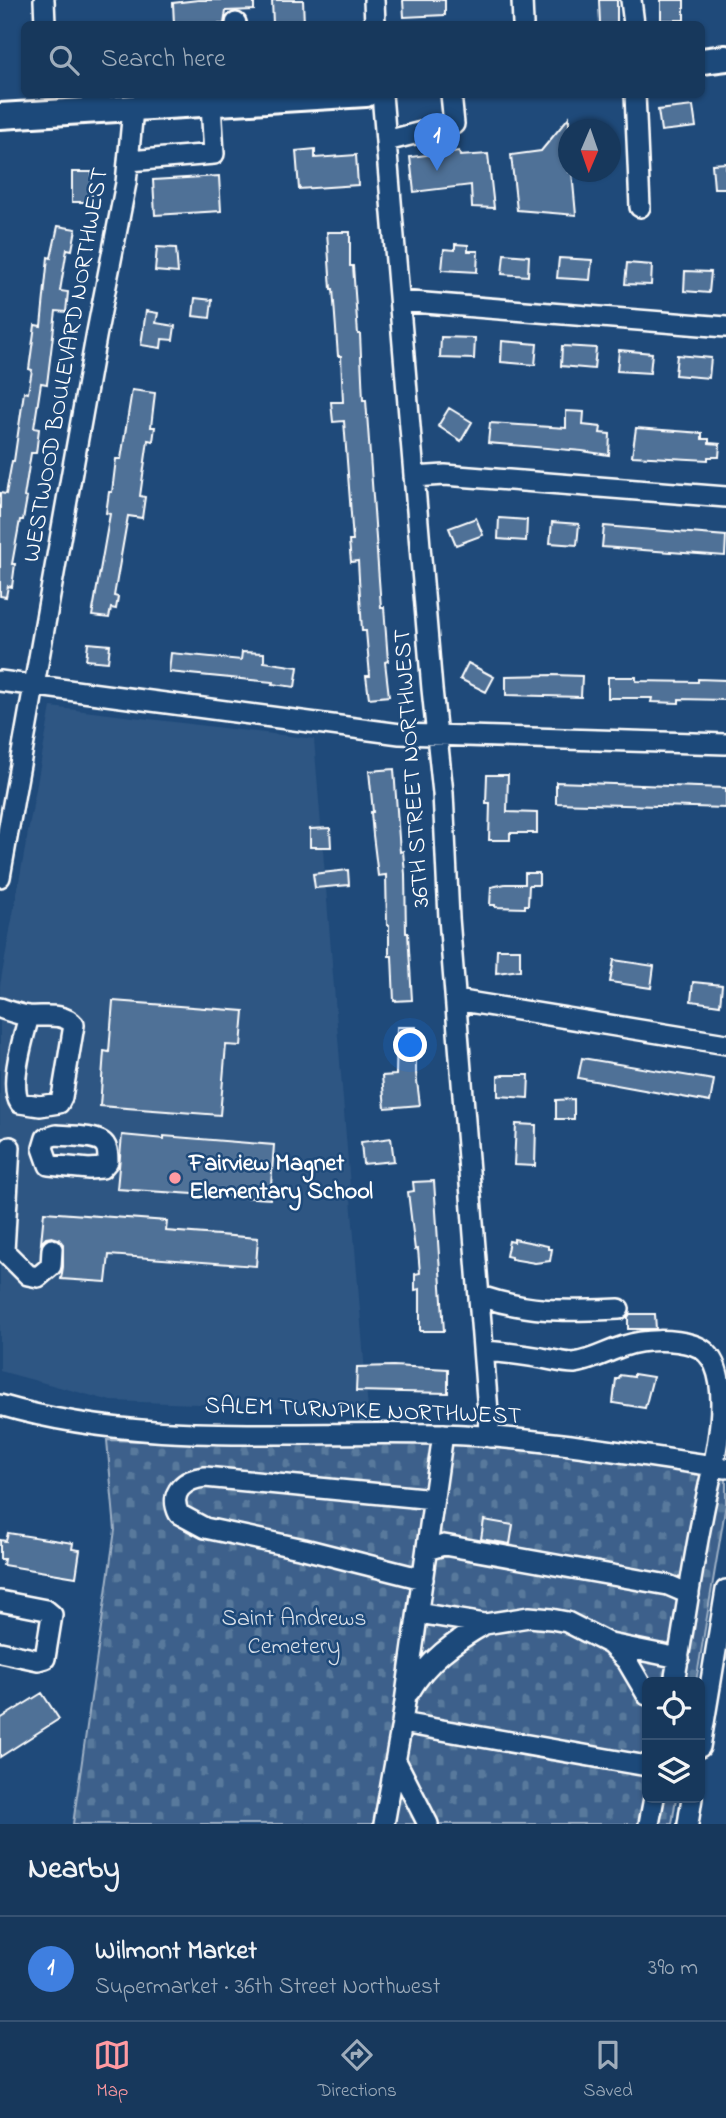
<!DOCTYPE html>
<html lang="en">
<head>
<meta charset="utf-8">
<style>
	:root { --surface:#17385c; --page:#244365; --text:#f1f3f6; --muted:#9eacbb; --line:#365272; --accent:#ff9aa2 }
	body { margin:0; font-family:"Indie Flower",sans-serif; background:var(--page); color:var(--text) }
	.controls { position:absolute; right:21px; bottom:21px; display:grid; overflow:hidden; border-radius:10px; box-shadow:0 2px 5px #0004 }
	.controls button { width:63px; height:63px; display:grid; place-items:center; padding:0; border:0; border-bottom:2px solid var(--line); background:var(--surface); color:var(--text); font:35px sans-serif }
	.compass { position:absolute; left:558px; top:119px; width:63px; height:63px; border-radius:50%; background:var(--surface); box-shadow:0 2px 5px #0004; rotate:182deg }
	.you { position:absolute; left:411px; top:1046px; width:24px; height:24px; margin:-18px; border:5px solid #fff; border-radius:50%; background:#1a73e8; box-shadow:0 0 0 10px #1a73e833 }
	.badge { display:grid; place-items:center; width:46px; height:46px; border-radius:50%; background:var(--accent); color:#fff; font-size:23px; font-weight:700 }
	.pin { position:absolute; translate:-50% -58px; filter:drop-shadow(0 2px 4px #0008) }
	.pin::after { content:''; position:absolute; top:37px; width:24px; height:21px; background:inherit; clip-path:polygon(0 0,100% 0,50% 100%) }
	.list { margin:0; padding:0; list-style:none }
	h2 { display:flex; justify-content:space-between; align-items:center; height:91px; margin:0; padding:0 28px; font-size:30px }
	h2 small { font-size:23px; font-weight:400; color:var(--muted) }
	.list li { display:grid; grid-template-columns:46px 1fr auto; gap:21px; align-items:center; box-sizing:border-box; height:105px; padding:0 28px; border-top:2px solid var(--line) }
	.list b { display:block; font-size:26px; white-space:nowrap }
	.list p { margin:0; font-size:23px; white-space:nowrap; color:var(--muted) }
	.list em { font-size:23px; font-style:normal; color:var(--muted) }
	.icon { flex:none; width:38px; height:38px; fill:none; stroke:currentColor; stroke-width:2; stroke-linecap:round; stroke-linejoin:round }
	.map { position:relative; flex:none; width:726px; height:1824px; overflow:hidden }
	.search { position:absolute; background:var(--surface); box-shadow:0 2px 5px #0004; left:21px; right:21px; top:21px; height:77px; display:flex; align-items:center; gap:18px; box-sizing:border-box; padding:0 24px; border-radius:10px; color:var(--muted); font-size:26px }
	.sheet { height:196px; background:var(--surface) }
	nav { display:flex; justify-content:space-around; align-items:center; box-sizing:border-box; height:98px; border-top:2px solid var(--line); background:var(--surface); font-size:19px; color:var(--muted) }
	nav a { display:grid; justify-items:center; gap:4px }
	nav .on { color:var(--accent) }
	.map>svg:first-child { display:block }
	.built { fill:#2e5683 }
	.cemetery { fill:url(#cemetery-stones); stroke:#9eb0c5; stroke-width:2 }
	.building { fill:#507197; stroke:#fff; stroke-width:2 }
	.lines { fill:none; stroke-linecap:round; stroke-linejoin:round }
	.minor-casing { stroke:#fff; stroke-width:24 }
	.major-casing { stroke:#fff; stroke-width:30 }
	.minor { stroke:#1f4a7a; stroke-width:19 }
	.major { stroke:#1f4a7a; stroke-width:24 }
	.poi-dot { fill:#ff9aa2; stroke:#1f4a7a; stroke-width:2.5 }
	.labels { text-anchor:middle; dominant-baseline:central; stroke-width:5; stroke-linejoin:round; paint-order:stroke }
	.street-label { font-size:24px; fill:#fff; stroke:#1f4a7a }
	.poi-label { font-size:24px; font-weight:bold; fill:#fff; stroke:#1f4a7a; text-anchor:start }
	.park-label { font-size:24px; fill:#d8dfe8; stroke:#1f4a7a }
</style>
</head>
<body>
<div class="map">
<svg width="726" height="1824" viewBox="0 0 726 1824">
	<defs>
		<pattern id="cemetery-stones" width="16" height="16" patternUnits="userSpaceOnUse" patternTransform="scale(1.75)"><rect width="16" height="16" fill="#3c618b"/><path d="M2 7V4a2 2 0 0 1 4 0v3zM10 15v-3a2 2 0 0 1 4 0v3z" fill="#59799c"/></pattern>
	</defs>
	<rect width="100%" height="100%" fill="#1f4a7a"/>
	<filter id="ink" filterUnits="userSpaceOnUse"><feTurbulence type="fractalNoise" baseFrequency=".0143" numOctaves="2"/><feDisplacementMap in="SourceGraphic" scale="14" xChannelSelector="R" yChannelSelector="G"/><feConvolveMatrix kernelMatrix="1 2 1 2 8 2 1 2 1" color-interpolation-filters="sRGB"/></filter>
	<g filter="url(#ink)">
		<path class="built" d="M 51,707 L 314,739 L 368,1410 L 111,1401 L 0,1371 L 0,985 Z"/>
		<path class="cemetery" d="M 107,1440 L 177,1442 L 428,1443 L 523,1449 L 648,1464 L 726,1478 L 726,1504 L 696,1682 L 647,1682 L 647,1798 L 676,1798 L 672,1824 L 73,1824 L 115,1530 Z"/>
		<path class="building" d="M 198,0 L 254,0 L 254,10 L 226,11 L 224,24 L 174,24 L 173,3 Z
			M 272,0 L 303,0 L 304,24 L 273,24 Z
			M 403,0 L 445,0 L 445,15 L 404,17 Z
			M 599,0 L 617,0 L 617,24 L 600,24 Z
			M 661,0 L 684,0 L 684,20 L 661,20 Z
			M 693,106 L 696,127 L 661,131 L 658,110 Z
			M 569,117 L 569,172 L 572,172 L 576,215 L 517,210 L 511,155 L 541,151 Z
			M 315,149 L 315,158 L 356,155 L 358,185 L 299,189 L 296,151 Z
			M 459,151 L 460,156 L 488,154 L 494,208 L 472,207 L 471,185 L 414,192 L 410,157 Z
			M 726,163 L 726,188 L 714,188 L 712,164 Z
			M 72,172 L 92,172 L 92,202 L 72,202 Z
			M 219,176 L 221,211 L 155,215 L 153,180 Z
			M 58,226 L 76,229 L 72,250 L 67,249 L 60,291 L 68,292 L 66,312 L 56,311 L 47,384 L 41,383 L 34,428 L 39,429 L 36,453 L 31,453 L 24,497 L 27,498 L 23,520 L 20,520 L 12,564 L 15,564 L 12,587 L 8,586 L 6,597 L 0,596 L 0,493 L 6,494 L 12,461 L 14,461 L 24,392 L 28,393 L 32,370 L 29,369 L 35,325 L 41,326 L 48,257 L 51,258 Z
			M 327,232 L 350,232 L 350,266 L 353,266 L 358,334 L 360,334 L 363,400 L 366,400 L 381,607 L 384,607 L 388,661 L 385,662 L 389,696 L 369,698 L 366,676 L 370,676 L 366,631 L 362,631 L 358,561 L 351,562 L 349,541 L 353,541 L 344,421 L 333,422 L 331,402 L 343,402 L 341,356 L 338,356 L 333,289 L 331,289 Z
			M 455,244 L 468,245 L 468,251 L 478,251 L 477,272 L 442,270 L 444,249 L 455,250 Z
			M 157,247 L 176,248 L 178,273 L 155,271 Z
			M 504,254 L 529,256 L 528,276 L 502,274 Z
			M 559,258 L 592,260 L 590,280 L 557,278 Z
			M 627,263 L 652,265 L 651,285 L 625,284 Z
			M 685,271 L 711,272 L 709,293 L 684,291 Z
			M 195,298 L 212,300 L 210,318 L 193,316 Z
			M 146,311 L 158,313 L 156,323 L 175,326 L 173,340 L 162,339 L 161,348 L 141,345 Z
			M 441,337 L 475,338 L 474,359 L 440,358 Z
			M 502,341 L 537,344 L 535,365 L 501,362 Z
			M 562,346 L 596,348 L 594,369 L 561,366 Z
			M 619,350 L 652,353 L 650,373 L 617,371 Z
			M 677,355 L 711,358 L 709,378 L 675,375 Z
			M 132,390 L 155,393 L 151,427 L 155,427 L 153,441 L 148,440 L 140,496 L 145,497 L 142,518 L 128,516 L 114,596 L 118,597 L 116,609 L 111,608 L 109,618 L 92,616 L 110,514 L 106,513 L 109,492 L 112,492 L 116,459 L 121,459 Z
			M 449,408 L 472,422 L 461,441 L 438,426 Z
			M 566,411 L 584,412 L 583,425 L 601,427 L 600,433 L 610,434 L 609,455 L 582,451 L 488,443 L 490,423 L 566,428 Z
			M 636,428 L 702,433 L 702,439 L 709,439 L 709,443 L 720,444 L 719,457 L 708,457 L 708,460 L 632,456 Z
			M 476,518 L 483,535 L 456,545 L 449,528 Z
			M 499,518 L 527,520 L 526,541 L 498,539 Z
			M 552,522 L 579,524 L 577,545 L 550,543 Z
			M 604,526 L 726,536 L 725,556 L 602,547 Z
			M 88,643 L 110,645 L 108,662 L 86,660 Z
			M 242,652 L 264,653 L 264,662 L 298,667 L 295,687 L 272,684 L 273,682 L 169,672 L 171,653 L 241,660 Z
			M 468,663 L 494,677 L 486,692 L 460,679 Z
			M 554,675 L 582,676 L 581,697 L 506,695 L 506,676 Z
			M 608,677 L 636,677 L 636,681 L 698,682 L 698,679 L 726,680 L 725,700 L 679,699 L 679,703 L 651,702 L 652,698 L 608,698 Z
			M 394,769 L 400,852 L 403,851 L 405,874 L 406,933 L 408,933 L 412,1000 L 394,1001 L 392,956 L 389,956 L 389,925 L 387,925 L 386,875 L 378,876 L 373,835 L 371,812 L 373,812 L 369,771 Z
			M 487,775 L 508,775 L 507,812 L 537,813 L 537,833 L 510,833 L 510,840 L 489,840 L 490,803 L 486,803 Z
			M 556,782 L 726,788 L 726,808 L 556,803 Z
			M 330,828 L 331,847 L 310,847 L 310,829 Z
			M 348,870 L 349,885 L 315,888 L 313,874 Z
			M 525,873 L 539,873 L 539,885 L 529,885 L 528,905 L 525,905 L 525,908 L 495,907 L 495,905 L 490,905 L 491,887 L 505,884 L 525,884 Z
			M 497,949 L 520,949 L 520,970 L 496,973 Z
			M 614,960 L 654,966 L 651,988 L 610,982 Z
			M 693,982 L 722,985 L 720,1005 L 691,1001 Z
			M 113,1001 L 244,1011 L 241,1046 L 226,1045 L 220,1115 L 100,1106 L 104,1051 L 109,1052 Z
			M 397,1027 L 416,1027 L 416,1073 L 420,1105 L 385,1108 L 382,1076 L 396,1075 Z
			M 582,1058 L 714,1080 L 710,1102 L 578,1078 Z
			M 503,1075 L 529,1075 L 528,1098 L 498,1096 L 498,1076 Z
			M 574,1099 L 574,1119 L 556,1119 L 556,1100 Z
			M 516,1124 L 536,1125 L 535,1166 L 514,1165 Z
			M 122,1135 L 164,1139 L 164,1136 L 274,1145 L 270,1199 L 117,1189 Z
			M 391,1138 L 394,1161 L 363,1164 L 361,1142 Z
			M 434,1181 L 444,1331 L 420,1331 L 420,1289 L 415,1290 L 415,1274 L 420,1273 L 418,1249 L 415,1250 L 408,1192 L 414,1191 L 413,1182 Z
			M 44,1212 L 167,1221 L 166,1231 L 258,1238 L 256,1266 L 109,1255 L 106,1282 L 61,1279 L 63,1267 L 63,1244 L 59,1239 L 52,1237 L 46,1238 L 41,1243 Z
			M 514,1239 L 548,1246 L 548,1249 L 552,1249 L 550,1261 L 535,1263 L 511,1259 L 511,1257 L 506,1256 L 509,1241 L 514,1242 Z
			M 630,1314 L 655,1314 L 656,1329 L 628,1329 L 628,1317 Z
			M 393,1366 L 448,1369 L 448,1393 L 356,1391 L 357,1367 Z
			M 634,1374 L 653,1377 L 645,1408 L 613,1403 L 616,1379 L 619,1379 L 620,1375 L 634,1377 Z
			M 484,1520 L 513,1525 L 510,1544 L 481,1539 Z
			M 8,1533 L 73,1543 L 72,1549 L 80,1550 L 76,1577 L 3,1565 L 4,1559 L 0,1559 L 0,1540 L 6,1541 Z
			M 42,1693 L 59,1719 L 0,1757 L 0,1719 Z"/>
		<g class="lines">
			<defs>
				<path id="minor" d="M 44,0 L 45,24
					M 374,0 L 375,24
					M 522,0 L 523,24
					M 631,0 L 634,24
					M 236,23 L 236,24
					M 382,94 L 432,689 L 443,793 L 449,918 L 490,1437
					M 635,94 L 640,207
					M 386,141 L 454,124 L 451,94
					M 129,161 L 214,154 L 211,104
					M 400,301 L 726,327
					M 414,477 L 445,475 L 726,497
					M 0,681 L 400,734 L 726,744
					M 0,877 L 96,337 L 126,183 L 133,109
					M 456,1000 L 726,1044
					M 0,1008 C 9,1011 20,1015 29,1016 C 45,1017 63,1012 74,1025 L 62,1097 L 59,1103 L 40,1106 L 20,1103 C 8,1085 24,1036 29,1016
					M 56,1135 C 67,1136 99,1135 105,1145 C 108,1149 108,1156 108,1161 L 102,1168 L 89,1169 L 49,1165 L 43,1148 L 46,1138 Z
					M 10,1147 L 4,1251 L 28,1275 L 38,1277 L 51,1266 L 52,1249
					M 480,1296 C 531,1313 566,1311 619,1309
					M 484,1351 C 504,1352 523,1355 542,1358 C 553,1360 564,1363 574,1363 C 591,1361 608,1351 624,1346 C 645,1339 673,1339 693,1345 C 717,1352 721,1382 721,1403 C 721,1442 709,1481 702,1519 C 691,1573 684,1628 674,1682
					M 0,1405 C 143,1447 295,1430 442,1434 C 537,1437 632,1454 726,1468
					M 427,1550 L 444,1545 L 668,1585 L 689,1594
					M 423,1579 L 304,1549 L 205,1528 L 179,1514 C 168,1492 185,1479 205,1477 L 434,1499
					M 0,1601 L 46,1610 L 52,1615 L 45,1658 L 38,1660 L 0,1652
					M 418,1613 L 485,1624 L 529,1617 L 551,1619 L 567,1622 L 610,1644 L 679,1658
					M 610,1644 L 627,1661 L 647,1695
					M 410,1691 C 427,1661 455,1641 485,1624
					M 402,1723 L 647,1766
					M 700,1747 L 726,1590
					M 396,1761 L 428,1824
					M 384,1824 L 402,1723 L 443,1434
					M 649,1824 L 654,1798
					M 688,1824 L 692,1798"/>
				<path id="major" d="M 702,61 L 726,58
					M 0,116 L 366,94"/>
			</defs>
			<use href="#minor" class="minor-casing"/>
			<use href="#major" class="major-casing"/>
			<use href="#minor" class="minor"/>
			<use href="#major" class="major"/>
		</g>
	</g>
	<circle class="poi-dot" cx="175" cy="1178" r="7"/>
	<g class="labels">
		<g class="street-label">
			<text transform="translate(67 365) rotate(-80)">WESTWOOD BOULEVARD NORTHWEST</text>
			<text transform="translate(413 768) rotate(-94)">36TH STREET NORTHWEST</text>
			<text transform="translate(363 1412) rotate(2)">SALEM TURNPIKE NORTHWEST</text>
		</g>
		<g class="poi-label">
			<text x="189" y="1164">Fairview Magnet<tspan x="189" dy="28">Elementary School</tspan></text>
		</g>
		<g class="park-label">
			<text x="294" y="1619">Saint Andrews<tspan x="294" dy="28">Cemetery</tspan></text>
		</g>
	</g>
</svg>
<div class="controls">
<button><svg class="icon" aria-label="locate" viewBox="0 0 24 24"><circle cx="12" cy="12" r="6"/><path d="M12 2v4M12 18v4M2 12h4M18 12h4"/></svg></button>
<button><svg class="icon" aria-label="layers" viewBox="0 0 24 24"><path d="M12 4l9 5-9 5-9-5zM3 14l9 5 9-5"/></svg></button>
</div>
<svg class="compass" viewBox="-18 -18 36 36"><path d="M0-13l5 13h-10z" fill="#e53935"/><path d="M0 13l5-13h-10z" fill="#9eacbb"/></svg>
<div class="you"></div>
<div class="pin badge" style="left:437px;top:171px;background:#3f7fe0">1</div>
<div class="search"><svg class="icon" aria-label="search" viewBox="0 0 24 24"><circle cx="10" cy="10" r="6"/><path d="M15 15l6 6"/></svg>Search here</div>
</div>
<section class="sheet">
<h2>Nearby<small></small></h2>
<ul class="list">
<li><span class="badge" style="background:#3f7fe0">1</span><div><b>Wilmont Market</b><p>Supermarket · 36th Street Northwest</p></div><em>390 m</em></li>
</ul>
</section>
<nav>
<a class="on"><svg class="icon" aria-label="map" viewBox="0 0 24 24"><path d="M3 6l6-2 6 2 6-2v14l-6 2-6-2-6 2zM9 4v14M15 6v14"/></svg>Map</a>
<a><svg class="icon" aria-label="directions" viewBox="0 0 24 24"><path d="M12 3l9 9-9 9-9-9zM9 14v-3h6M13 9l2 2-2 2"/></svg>Directions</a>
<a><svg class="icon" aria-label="saved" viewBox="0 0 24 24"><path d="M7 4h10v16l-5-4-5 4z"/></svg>Saved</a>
</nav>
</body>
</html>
